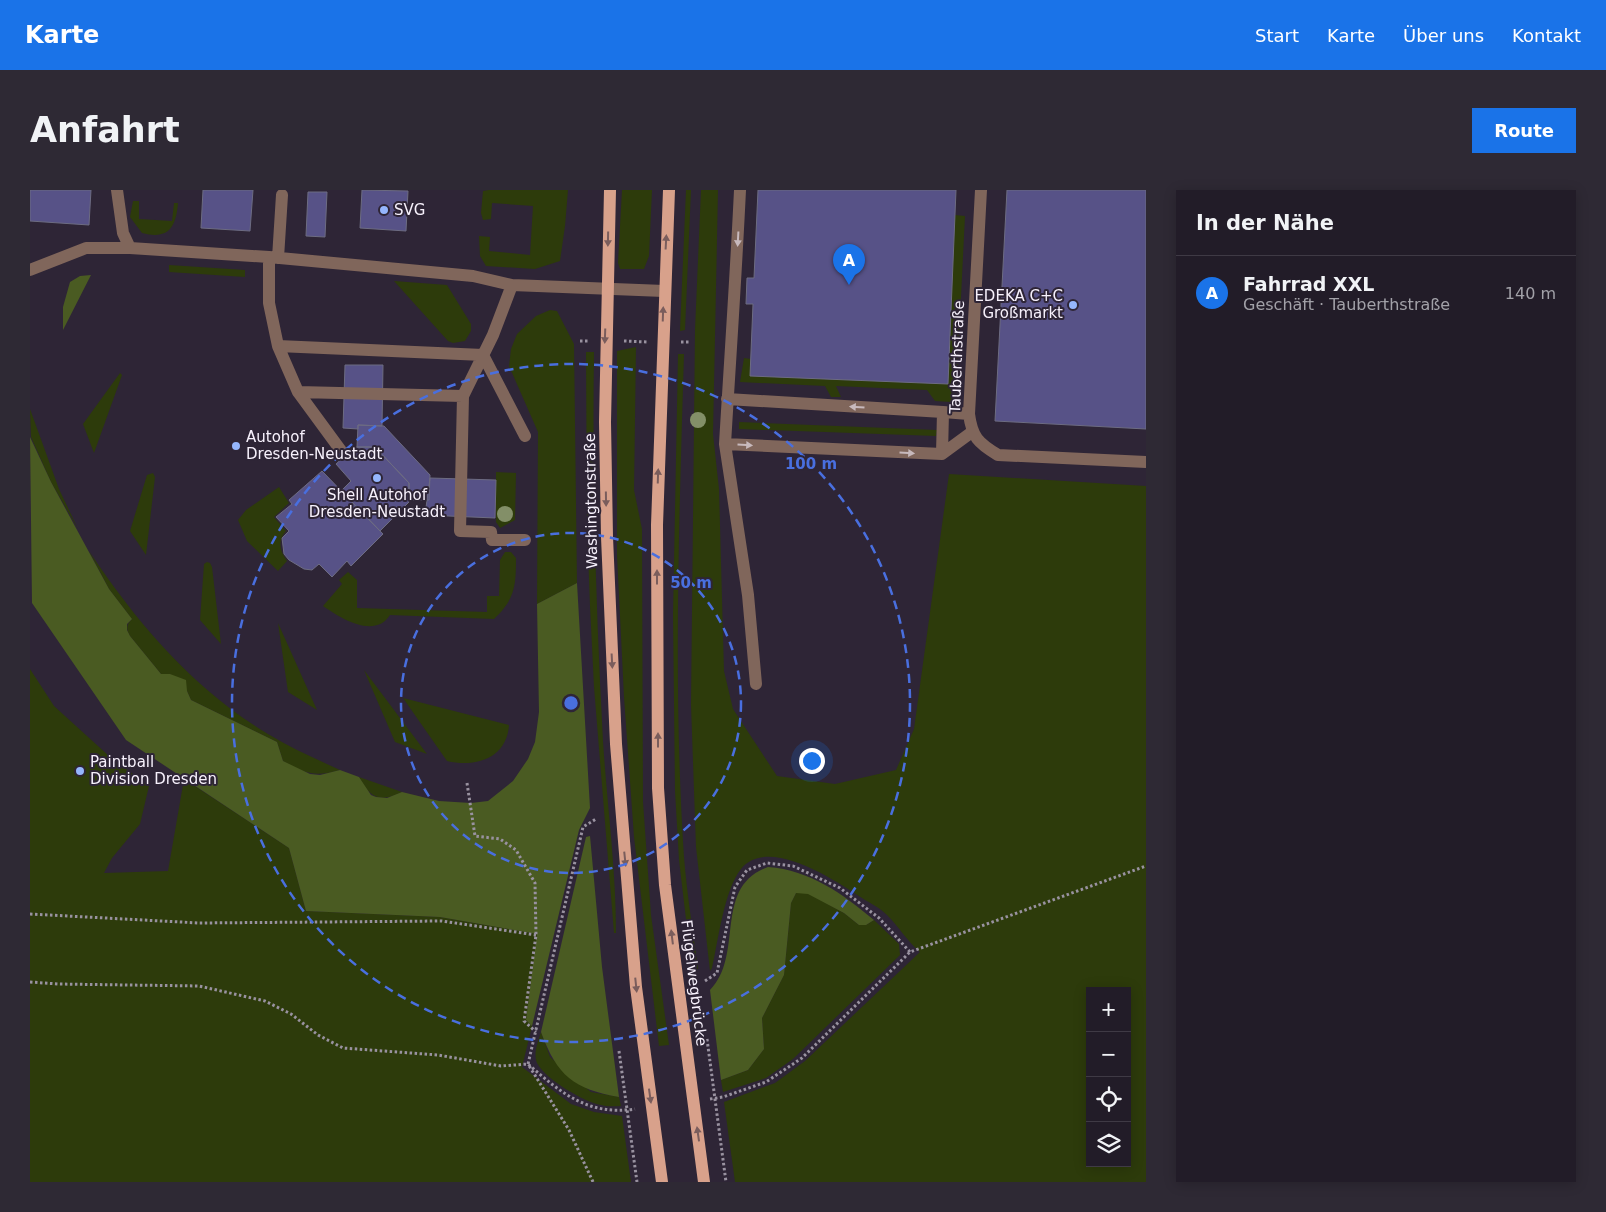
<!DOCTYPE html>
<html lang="de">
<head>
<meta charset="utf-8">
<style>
	:root { --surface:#221c28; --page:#2e2934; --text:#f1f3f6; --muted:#a2a1a8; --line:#3f3a45; --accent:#1a73e8 }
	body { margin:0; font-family:"DejaVu Sans",sans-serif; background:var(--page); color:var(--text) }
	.controls { position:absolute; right:15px; bottom:15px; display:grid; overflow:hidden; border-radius:0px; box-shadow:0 2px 12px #0003 }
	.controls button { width:45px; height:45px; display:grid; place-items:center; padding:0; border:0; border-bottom:1px solid var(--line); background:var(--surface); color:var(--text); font:25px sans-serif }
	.you { position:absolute; left:781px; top:570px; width:18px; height:18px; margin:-12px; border:4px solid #fff; border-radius:50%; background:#1a73e8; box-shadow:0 0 0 8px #1a73e833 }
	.badge { display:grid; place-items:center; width:32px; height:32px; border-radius:50%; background:var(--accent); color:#fff; font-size:16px; font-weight:700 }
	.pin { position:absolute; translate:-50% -41px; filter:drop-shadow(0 1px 2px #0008) }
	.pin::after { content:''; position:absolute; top:26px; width:18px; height:15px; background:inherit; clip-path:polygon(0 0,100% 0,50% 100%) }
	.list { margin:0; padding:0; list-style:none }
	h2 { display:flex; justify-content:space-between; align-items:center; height:65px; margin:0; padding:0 20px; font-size:21px }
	h2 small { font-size:16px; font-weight:400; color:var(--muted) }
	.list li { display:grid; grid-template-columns:32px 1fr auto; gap:15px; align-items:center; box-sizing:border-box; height:75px; padding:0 20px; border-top:1px solid var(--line) }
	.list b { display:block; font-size:19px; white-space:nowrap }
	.list p { margin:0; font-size:16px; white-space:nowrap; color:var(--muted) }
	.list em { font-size:16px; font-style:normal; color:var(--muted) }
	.icon { flex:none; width:28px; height:28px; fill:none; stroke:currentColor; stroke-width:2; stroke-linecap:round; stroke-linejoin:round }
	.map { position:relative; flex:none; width:1116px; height:992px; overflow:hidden; border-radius:0px }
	header { display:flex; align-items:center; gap:30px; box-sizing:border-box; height:70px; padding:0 25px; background:var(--accent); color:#fff }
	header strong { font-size:24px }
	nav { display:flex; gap:28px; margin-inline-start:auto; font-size:18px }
	.intro { display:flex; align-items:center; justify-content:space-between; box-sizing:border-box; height:120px; padding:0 30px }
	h1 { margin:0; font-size:35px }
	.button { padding:12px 22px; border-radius:0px; background:var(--accent); color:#fff; font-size:18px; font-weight:700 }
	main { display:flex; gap:30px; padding:0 30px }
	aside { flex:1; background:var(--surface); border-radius:0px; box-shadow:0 2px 12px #0003 }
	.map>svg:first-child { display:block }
	.green { fill:#2d3b0b; fill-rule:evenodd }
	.forest { fill:#4a5b22 }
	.building { fill:#575287; stroke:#6d6c82 }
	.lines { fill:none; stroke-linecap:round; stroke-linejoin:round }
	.path { stroke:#9992a0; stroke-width:3; stroke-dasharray:2.5 2.5; stroke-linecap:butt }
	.minor { stroke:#80665b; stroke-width:12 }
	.major { stroke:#d8a18b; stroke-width:12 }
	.tree { fill:#838f68 }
	.oneway { fill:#7a5d5c }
	.oneway2 { fill:#c7b9bc }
	.ring { fill:none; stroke:#496fdf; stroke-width:2.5; stroke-dasharray:9 6 }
	.poi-dot { fill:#95b6fd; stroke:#2e2536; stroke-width:2 }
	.labels { text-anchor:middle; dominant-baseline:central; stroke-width:4; stroke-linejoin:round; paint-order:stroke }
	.poi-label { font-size:15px; fill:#f7f1fc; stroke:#2e2536; text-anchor:start }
	.street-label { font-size:15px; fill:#f7f1fc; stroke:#2e2536 }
	.centre { fill:#496fdf; stroke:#2e2536; stroke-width:2.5 }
	.ring-label { font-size:15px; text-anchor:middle; font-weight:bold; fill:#496fdf; stroke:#2e2536; stroke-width:4; stroke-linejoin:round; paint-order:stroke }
</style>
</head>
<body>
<header>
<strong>Karte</strong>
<nav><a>Start</a><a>Karte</a><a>Über uns</a><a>Kontakt</a></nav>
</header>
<div class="intro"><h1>Anfahrt</h1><a class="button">Route</a></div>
<main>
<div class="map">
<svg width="1116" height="992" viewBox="0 0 1116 992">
	<rect width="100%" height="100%" fill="#2e2536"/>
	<path class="green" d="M 459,0 L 538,0 L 535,36 L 530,71 L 505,79 L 456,76 L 450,66 L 449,46 L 460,47 L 459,61 L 500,65 L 503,16 L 462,13 L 461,29 L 453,30 L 451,23 L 453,1 Z
		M 592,0 L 622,0 L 619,66 L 614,79 L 590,79 L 588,73 Z
		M 656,0 L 661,0 L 655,140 L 650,141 Z
		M 671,0 L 688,0 L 683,244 L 689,299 L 694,481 L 703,519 L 747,586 L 805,594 L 866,580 L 884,539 L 919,284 L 1116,296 L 1116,992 L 705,992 L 694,912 L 745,893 L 775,871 L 890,762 C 877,751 869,737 857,725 C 850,718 840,713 832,708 C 806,691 738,645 711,679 C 694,700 688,752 682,778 L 680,781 L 666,657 L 661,515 L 665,140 ZM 1060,801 L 1097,801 L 1097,973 L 1060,973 Z
		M 103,11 L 109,11 L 109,29 L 142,31 L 144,13 L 148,13 C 146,37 139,50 112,43 L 100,27 Z
		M 925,25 L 935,26 L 926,208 L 921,212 L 905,211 L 897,200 L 806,196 L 811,207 L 801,207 L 795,196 L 710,192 L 714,168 L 721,169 L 720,186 L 918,194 Z
		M 139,75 L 215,80 L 215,87 L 139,82 Z
		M 364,91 L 417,95 L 441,134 L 441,141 L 435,151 L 423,153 L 418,151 Z
		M 520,120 L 527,121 L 544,154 L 547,393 L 507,414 L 508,242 L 479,176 L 481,159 L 487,144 L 506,126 Z
		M 606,157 L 604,300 L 612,339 L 613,612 L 621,725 L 639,855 L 629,856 L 604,647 L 594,507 L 587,365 L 587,161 Z
		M 556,162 L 564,162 C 562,292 566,421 573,551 C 577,615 586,678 586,743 L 584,743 L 564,497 L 560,416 L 557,334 Z
		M 648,164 L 654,164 C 649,331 643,500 654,667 C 657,704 663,742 668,779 L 662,780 L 649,670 L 645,601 L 643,425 Z
		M 90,183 L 92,185 L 64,263 L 53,234 Z
		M 0,219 L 29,299 L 48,339 L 21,292 L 1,247 Z
		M 709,232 L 907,240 L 906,246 L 709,239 Z
		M 466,282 L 486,283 L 485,330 L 470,338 L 466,332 Z
		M 123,283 L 125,287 L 116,365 L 100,341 L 117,285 Z
		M 249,297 L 259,313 L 244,327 L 256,341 C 247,351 250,361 257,371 L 248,381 L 217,351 L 208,330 L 216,320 Z
		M 59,361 C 107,433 163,499 238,544 C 261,558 286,569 310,580 C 286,587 275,584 253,571 L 247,552 L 161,510 L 157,501 L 140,484 L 131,484 L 100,446 C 96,439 96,435 102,429 L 79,399 Z
		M 475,362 L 481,362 L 486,368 C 486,396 485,409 464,429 L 360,425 C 344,450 309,427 293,416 L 312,394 L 309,390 L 318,382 L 327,390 L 327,418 L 457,422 L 457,406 L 469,406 L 470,370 Z
		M 177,372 L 180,373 L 182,377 L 191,454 L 170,430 L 174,374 Z
		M 248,433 L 287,520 L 258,502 Z
		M 0,479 L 24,516 L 79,566 L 119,596 L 110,634 L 82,668 L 74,683 L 138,681 L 154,589 L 259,658 L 276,721 L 410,727 L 507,744 L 496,830 L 502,836 L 492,877 L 541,914 L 564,922 L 592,926 L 601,992 L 0,992 Z
		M 334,480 L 397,564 L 365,552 Z
		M 373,508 L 479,535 C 477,568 446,578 417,571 Z
		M 329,587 L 372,602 C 350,613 340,608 329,587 Z
		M 766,703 L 778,703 L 814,723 L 829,735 L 836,735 L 844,730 L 869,754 L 870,765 L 763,869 L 736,888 L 693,902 L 691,890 L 718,880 L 734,859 L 732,828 L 754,785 L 761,713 Z
		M 511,842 L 520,867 L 561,902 L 589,907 L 591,916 C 584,916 577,917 571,915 C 554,912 515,889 507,873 C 503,863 508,852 511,842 Z"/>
	<path class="forest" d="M 61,85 L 33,140 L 33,117 L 40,92 L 50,86 Z
		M 0,247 L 21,292 L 79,399 L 102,429 L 97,434 L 97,440 L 100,446 L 131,484 L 140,484 L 156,490 L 157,501 L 161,510 L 247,552 L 253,571 L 280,584 L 290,585 L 310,580 L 329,587 L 341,605 L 346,607 L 357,608 L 372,602 L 409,611 L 441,613 L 458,611 L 483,591 L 498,569 L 505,552 L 509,522 L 507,414 L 547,393 L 560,618 L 549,640 L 502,836 L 496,830 L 507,744 L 410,727 L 276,721 L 259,658 L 96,550 L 2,413 Z
		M 560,646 L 572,777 L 589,907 C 544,899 527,886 511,842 L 556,647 Z
		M 738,677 C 780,680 813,704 844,730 L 836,735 L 829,735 L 814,723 L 778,704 L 766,703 L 761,713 L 754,785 L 732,828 L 734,859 L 718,880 L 691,890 L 680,800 C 715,765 682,697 738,677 Z"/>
	<path class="building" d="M 0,0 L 61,0 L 59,35 L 0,31 Z
		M 173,0 L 223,0 L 220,41 L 171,38 Z
		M 332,0 L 378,1 L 376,41 L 330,38 Z
		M 728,0 L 926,0 L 918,194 L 720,186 L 723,114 L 716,114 L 717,88 L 724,88 Z
		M 977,0 L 1116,0 L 1116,239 L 965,231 Z
		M 278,2 L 297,2 L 295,47 L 276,46 Z
		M 315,175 L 353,175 L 352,236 L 328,235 L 328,239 L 313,238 Z
		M 328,235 L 354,236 L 400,285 L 399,310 L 379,310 L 379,293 L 345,257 L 327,257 Z
		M 325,257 L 345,257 L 379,293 L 379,312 L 350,341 L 311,301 L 321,291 L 306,274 Z
		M 292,281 L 353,344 L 321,376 L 317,371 L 302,387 L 289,374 L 282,380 L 274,379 L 259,370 L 254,364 L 252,348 L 259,341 L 246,327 L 262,314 L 259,310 Z
		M 400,288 L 466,290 L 465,328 L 395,325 Z"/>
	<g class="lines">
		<path class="path" d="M 550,151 L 560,151
			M 594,151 L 617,152
			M 651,152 L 661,152
			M 437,593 L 445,646 L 470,649 L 486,660 L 505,693 L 506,745 L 494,831 L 506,842
			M 0,724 L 169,733 L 412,731 L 506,745
			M 675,791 L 687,783 L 705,697 L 717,680 L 737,673 L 763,676 L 810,698 L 849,728 L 880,762
			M 0,792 L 28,794 L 169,796 L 235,811 L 261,824 L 288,845 L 313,858 L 408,865 L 471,876 L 498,874 C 531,903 558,926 605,919
			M 677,849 L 696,992
			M 589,861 L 607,992
			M 680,909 L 693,907 L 736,892 L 772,868 L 880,762 L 1116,676
			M 563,992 L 539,940 L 498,874 L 553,637 L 566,629"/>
		<path class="minor" d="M 87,0 L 93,43 L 100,58
			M 951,0 L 939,224 C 942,247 948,253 968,265 L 1116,272
			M 239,67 L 443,86 L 482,95 L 634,101
			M 248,68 L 252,5
			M 0,80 L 56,58 L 100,58 L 239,67 L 239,113 L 248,156 L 268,202 L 433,206 L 463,145 L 482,95
			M 248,156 L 453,165 L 495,246
			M 268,202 L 312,262
			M 433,206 L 430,341 L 461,342 L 462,350 L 495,350
			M 697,209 L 913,222 L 912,264 L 695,254 C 700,170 706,85 710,0
			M 913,222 L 939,224
			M 695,254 L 718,405 L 726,494
			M 912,264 L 942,242"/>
		<path class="major" d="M 580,0 L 575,232 L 577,347 L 586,554 L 606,797 L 632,992
			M 639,0 L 627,335 L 628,598 L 635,695 L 674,992"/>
	</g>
	<g class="tree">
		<circle cx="668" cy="230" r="8"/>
		<circle cx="475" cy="324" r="8"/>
	</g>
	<defs><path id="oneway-solid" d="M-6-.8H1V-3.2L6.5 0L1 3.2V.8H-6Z" transform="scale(1.25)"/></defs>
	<g class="oneway">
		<use href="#oneway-solid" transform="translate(578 49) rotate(91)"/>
		<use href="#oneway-solid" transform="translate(636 52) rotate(-87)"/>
		<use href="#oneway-solid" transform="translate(633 124) rotate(-88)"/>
		<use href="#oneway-solid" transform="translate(575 146) rotate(92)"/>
		<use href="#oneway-solid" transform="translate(628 286) rotate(-88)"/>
		<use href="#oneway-solid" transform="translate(576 309) rotate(89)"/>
		<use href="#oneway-solid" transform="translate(627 387) rotate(-90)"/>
		<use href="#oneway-solid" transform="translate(582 471) rotate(87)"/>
		<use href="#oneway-solid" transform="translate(628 550) rotate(-90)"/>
		<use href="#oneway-solid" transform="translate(595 669) rotate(84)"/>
		<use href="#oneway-solid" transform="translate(642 747) rotate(-97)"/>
		<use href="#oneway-solid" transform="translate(606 795) rotate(84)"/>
		<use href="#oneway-solid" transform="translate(620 906) rotate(82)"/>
		<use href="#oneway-solid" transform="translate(668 944) rotate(-98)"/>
	</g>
	<g class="oneway2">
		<use href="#oneway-solid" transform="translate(708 49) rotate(93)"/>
		<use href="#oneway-solid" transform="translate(827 217) rotate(-176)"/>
		<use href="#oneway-solid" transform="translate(715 255) rotate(3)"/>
		<use href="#oneway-solid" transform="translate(877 263) rotate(3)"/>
	</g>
	<g class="ring">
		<circle cx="541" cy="513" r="170"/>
		<circle cx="541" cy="513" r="339"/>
	</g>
	<g class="poi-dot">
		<circle cx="354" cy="20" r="5"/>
		<circle cx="1043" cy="115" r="5"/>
		<circle cx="206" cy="256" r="5"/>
		<circle cx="347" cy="288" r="5"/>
		<circle cx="50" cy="581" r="5"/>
	</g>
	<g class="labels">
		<g class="poi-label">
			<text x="364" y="20">SVG</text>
			<text x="1033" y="106" text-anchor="end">EDEKA C+C<tspan x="1033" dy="17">Großmarkt</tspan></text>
			<text x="216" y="247">Autohof<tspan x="216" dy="17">Dresden-Neustadt</tspan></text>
			<text x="347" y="305" text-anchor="middle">Shell Autohof<tspan x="347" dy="17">Dresden-Neustadt</tspan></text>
			<text x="60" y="572">Paintball<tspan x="60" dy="17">Division Dresden</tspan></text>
		</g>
		<g class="street-label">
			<text transform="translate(927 167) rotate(-88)">Tauberthstraße</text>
			<text transform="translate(561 311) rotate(-91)">Washingtonstraße</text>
			<text transform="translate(664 793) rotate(83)">Flügelwegbrücke</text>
		</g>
	</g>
	<circle cx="541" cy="513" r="8" class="centre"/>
	<g class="ring-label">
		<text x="781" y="279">100 m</text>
		<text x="661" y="398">50 m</text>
	</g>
</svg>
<div class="controls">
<button>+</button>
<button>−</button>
<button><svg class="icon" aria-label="locate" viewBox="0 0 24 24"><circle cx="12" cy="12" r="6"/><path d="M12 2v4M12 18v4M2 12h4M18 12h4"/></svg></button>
<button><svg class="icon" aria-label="layers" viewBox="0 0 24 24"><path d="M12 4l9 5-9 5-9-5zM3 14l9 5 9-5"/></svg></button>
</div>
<div class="you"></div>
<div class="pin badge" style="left:819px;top:95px">A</div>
</div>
<aside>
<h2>In der Nähe<small></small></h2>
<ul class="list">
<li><span class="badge">A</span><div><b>Fahrrad XXL</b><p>Geschäft · Tauberthstraße</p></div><em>140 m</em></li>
</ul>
</aside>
</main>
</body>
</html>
